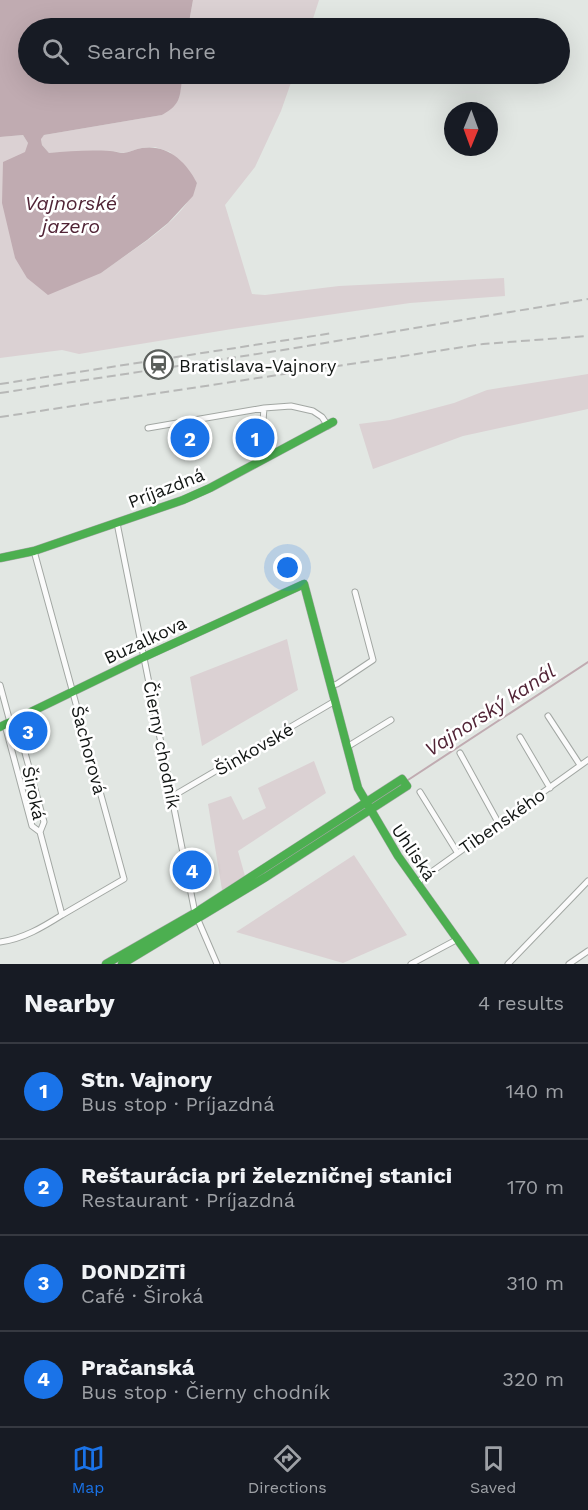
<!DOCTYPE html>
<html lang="en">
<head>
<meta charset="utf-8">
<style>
	:root { --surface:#171b24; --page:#20242c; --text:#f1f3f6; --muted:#9ea1a6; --line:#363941; --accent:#1a73e8 }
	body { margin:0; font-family:"Work Sans",sans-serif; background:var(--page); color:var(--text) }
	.compass { position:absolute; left:444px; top:102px; width:54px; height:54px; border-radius:50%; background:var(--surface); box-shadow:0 6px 24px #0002; rotate:181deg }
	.you { position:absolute; left:288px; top:568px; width:21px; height:21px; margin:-15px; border:4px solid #fff; border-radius:50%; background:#1a73e8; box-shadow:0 0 0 9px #1a73e833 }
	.badge { display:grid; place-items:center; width:39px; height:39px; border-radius:50%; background:var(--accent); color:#fff; font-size:20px; font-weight:700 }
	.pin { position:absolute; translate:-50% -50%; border:3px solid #fff; box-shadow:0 2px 6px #0006 }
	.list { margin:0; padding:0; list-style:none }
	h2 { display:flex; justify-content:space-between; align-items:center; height:78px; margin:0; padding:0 24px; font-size:26px }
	h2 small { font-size:20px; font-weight:400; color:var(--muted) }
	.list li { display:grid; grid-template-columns:39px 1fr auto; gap:18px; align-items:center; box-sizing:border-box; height:96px; padding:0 24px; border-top:2px solid var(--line) }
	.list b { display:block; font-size:22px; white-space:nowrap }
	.list p { margin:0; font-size:20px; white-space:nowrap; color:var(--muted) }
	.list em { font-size:20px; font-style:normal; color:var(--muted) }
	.icon { flex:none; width:33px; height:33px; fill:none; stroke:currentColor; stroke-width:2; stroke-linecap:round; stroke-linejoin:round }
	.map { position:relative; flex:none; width:588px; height:964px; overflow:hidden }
	.search { position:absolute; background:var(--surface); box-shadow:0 6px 24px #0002; left:18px; right:18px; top:18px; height:66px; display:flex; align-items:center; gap:15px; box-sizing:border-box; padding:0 21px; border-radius:33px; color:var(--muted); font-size:22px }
	.sheet { height:462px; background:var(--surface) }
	nav { display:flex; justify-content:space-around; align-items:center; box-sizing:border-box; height:84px; border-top:2px solid var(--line); background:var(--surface); font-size:16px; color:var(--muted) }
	nav a { display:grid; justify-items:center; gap:3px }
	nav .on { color:var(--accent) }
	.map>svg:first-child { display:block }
	.green { fill:#dbd1d3 }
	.water { fill:#c0abb1 }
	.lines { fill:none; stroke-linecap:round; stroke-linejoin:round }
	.stream { stroke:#c0abb1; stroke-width:2 }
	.street-casing { stroke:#a2a7a3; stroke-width:7 }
	.fast-casing { stroke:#a2a7a3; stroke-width:9 }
	.street { stroke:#fbfbfb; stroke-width:5 }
	.fast { stroke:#4caf50; stroke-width:8 }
	.rail { stroke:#b7b8b7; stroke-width:2; stroke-dasharray:9 4.5; stroke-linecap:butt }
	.labels { text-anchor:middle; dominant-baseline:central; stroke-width:5; stroke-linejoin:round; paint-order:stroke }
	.poi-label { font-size:18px; fill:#121614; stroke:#fff; text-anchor:start }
	.street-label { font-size:18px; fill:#121614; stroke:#fff }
	.water-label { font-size:20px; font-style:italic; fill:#512436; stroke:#fff }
</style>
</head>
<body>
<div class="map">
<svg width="588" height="964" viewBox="0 0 588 964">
	<rect width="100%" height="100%" fill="#e2e7e3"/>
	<path class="green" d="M 193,0 L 319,0 L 310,28 L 188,28 Z
		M 183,74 L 294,74 L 281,111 L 255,167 L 225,205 L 252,294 L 265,295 L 339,286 L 504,278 L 505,296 L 410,303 L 232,329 L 79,354 L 62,350 L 0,358 L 0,137 L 23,135 L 28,143 L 12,241 L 15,258 L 101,273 C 132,249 185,222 197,183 L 170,152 L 155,147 L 141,148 L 125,153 L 111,151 L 49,153 L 42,145 L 41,138 L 44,135 L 162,115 L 179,98 Z
		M 588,374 L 588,409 L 463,436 L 373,469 L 359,424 L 390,420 L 454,403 L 487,390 Z
		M 287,639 L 298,690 L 202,746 L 190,677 Z
		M 314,761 L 326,793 L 238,851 L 245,876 L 222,890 L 208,804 L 231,796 L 243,820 L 266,808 L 258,788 Z
		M 354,855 L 407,935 L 343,963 L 236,932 Z"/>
	<path class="water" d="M 0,0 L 193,0 L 188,28 L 28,28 L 28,74 L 183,74 C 179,96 183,103 162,115 L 44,135 L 41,139 L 42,145 L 49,153 C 69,151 89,150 110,151 C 114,151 119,153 124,153 C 130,152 136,149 142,148 C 167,144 186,161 197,183 L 193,196 L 168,223 L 147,240 L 101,273 L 48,295 L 27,278 L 15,258 L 2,203 L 3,162 L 25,152 L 28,143 L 23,135 L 0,137 Z"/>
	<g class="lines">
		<path class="stream" d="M 408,780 L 588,662
			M 372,803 L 401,784"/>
		<defs>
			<path id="street" d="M 148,428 L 264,408 L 291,406 L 313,411 L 322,417 L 328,426
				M 260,460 L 264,408
				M 117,523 L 195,913 L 217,964
				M 34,551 L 124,879 L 62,915
				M 0,685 L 10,722
				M 331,686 L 337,684 L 373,660 L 355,592
				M 548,716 L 580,765
				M 5,725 L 32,826 L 40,832
				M 520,737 L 550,788
				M 347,747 L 391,720
				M 460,753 L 499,824
				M 420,792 L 457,852
				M 173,796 L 335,701
				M 416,883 L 588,760
				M 0,942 C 23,939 43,927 62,915 L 40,832 L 44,822 L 16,720
				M 411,964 L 458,939
				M 508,964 L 588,881
				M 569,964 L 588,951"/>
			<path id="fast" d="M 0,558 L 34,551 L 183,500 L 210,488 L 333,422
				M 0,727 L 144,657 L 304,584 L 358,788 L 398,856 L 475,964
				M 106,964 L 195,913 L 402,779 L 407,786 L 266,877 L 122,964"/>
		</defs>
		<use href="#street" class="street-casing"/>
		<use href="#fast" class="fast-casing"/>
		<use href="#street" class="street"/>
		<use href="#fast" class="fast"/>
		<path class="rail" d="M 0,384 L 333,333
			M 0,393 L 283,350 L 588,299
			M 0,417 L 483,344 L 588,336"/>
	</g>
	<defs>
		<symbol id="station-ring" viewBox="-11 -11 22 22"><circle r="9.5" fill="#fff" stroke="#5b5f5c" stroke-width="1.5"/><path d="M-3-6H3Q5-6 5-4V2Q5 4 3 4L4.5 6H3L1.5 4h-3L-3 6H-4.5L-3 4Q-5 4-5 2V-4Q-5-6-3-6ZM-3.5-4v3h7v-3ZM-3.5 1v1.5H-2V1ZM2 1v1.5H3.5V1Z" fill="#5b5f5c"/></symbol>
	</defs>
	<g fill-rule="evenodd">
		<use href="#station-ring" x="142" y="348" width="33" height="33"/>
	</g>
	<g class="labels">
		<g class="poi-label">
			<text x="179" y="365">Bratislava-Vajnory</text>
		</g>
		<g class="street-label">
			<text transform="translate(166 488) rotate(-21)">Príjazdná</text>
			<text transform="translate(145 640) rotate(-25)">Buzalkova</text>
			<text transform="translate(162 745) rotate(79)">Čierny chodník</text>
			<text transform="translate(254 749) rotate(-30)">Šinkovské</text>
			<text transform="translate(89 750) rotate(75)">Šachorová</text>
			<text transform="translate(34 793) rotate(78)">Široká</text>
			<text transform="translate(502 821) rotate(-35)">Tibenského</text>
			<text transform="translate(414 852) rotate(56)">Uhliská</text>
		</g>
		<g class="water-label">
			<text x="71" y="203">Vajnorské<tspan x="71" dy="23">jazero</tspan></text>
			<text transform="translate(490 710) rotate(-33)">Vajnorský kanál</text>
		</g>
	</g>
</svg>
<svg class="compass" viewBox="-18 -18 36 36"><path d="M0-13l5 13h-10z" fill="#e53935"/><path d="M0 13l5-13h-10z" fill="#9ea1a6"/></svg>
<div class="you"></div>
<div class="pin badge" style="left:255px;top:438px">1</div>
<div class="pin badge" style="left:190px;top:438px">2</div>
<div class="pin badge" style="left:28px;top:731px">3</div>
<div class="pin badge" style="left:192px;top:870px">4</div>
<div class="search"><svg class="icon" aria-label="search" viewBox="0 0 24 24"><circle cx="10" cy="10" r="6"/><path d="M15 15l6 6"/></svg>Search here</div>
</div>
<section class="sheet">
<h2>Nearby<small>4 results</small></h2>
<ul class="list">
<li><span class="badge">1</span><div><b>Stn. Vajnory</b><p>Bus stop · Príjazdná</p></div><em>140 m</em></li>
<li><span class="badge">2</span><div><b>Reštaurácia pri železničnej stanici</b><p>Restaurant · Príjazdná</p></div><em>170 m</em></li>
<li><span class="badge">3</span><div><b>DONDZiTi</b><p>Café · Široká</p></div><em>310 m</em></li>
<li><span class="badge">4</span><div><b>Pračanská</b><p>Bus stop · Čierny chodník</p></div><em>320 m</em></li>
</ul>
</section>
<nav>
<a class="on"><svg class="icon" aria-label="map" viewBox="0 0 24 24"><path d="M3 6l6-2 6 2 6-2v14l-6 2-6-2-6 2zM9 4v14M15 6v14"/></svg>Map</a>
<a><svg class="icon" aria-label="directions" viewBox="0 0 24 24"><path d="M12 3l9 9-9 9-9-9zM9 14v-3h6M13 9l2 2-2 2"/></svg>Directions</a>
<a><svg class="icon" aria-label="saved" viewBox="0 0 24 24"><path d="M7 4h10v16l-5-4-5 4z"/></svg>Saved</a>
</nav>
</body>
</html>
